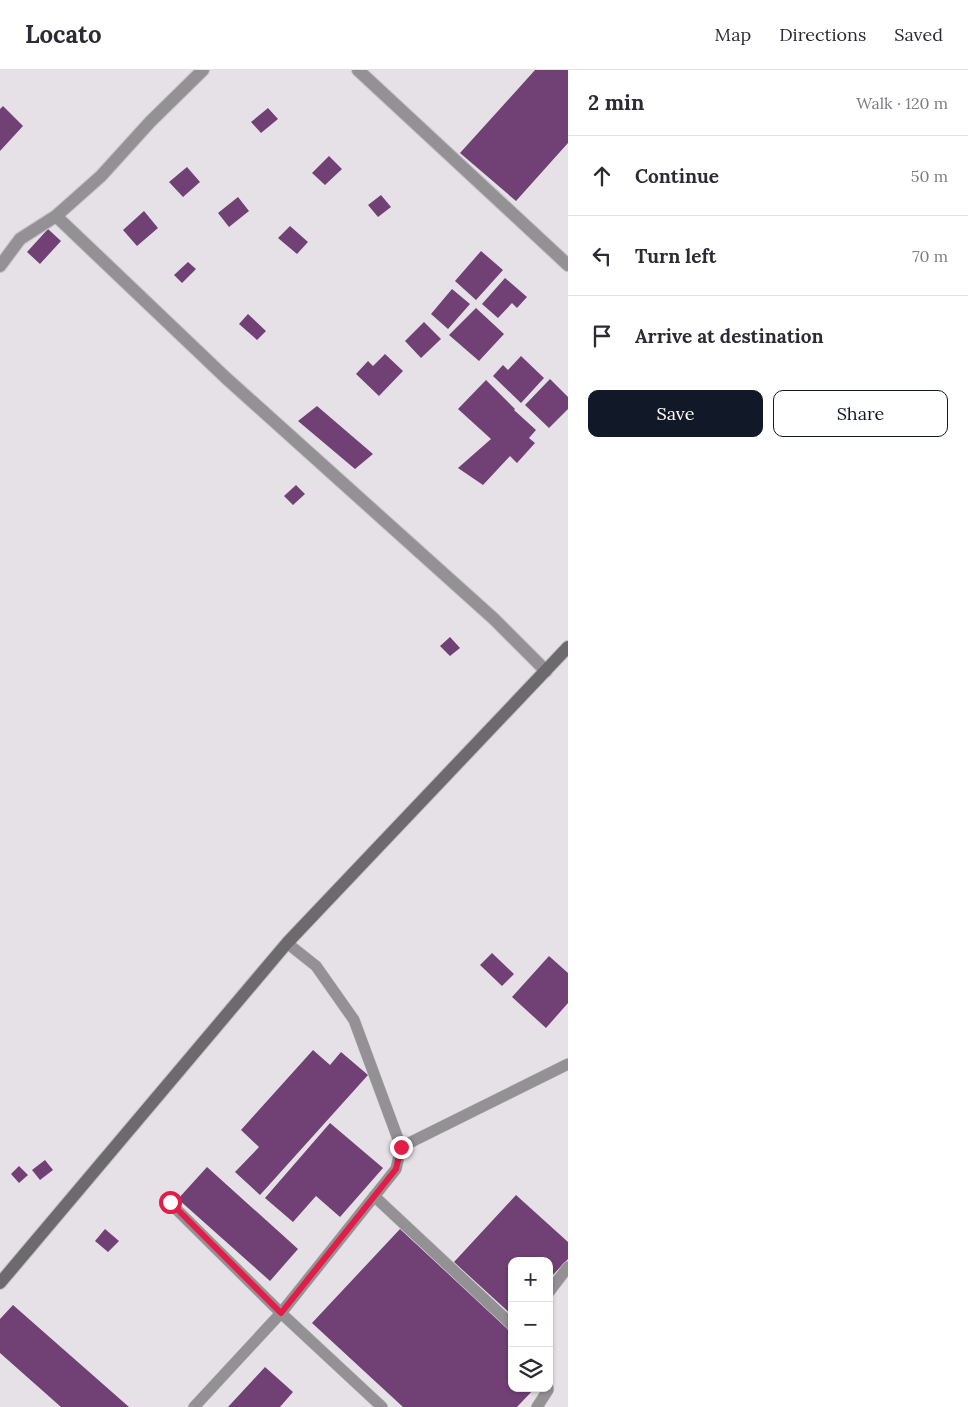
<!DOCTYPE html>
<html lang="en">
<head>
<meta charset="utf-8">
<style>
	:root { --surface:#fff; --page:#f7f7f7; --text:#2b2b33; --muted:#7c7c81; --line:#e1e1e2; --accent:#111827 }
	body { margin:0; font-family:Lora,serif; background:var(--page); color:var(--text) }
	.controls { position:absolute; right:15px; bottom:15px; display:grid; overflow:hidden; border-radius:10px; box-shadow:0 1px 4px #0004 }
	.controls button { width:45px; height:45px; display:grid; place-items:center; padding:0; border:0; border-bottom:1px solid var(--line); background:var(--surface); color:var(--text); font:25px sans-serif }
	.stop { position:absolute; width:15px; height:15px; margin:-11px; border:4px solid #e11d48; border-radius:50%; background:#fff }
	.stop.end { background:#e11d48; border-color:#fff; box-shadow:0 1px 5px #0008 }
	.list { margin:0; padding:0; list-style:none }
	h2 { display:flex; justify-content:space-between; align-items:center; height:65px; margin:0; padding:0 20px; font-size:21px }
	h2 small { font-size:16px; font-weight:400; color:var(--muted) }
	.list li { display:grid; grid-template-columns:32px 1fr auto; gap:15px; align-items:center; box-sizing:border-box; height:80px; padding:0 20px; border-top:1px solid var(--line) }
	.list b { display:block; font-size:19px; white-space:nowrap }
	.list em { font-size:16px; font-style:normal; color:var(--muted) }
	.actions { display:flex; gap:10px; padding:15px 20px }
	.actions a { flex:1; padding:11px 0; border:1px solid var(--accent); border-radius:10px; text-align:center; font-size:18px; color:var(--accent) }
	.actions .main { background:var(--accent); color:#fff }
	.icon { flex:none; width:28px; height:28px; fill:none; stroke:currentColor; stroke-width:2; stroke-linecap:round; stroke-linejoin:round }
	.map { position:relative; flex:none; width:568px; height:1337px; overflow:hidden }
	header { display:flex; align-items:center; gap:30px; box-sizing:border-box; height:70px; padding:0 25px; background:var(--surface); border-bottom:1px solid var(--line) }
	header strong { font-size:24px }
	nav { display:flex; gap:28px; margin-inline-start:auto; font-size:18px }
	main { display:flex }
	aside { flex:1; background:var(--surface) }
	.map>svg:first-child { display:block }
	.building { fill:#714176 }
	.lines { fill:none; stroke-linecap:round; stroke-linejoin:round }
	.lane-casing { stroke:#c4bfc4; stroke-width:12 }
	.street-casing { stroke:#c4bfc4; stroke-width:14 }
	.secondary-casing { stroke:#c4bfc4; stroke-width:14 }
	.lane { stroke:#939193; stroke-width:11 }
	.street { stroke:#939193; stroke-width:12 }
	.secondary { stroke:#6d6a6d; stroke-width:12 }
	.route { stroke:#e11d48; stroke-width:6 }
</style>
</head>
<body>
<header>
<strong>Locato</strong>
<nav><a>Map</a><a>Directions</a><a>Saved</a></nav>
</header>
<main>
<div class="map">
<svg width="568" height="1337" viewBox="0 0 568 1337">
	<rect width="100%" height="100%" fill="#e6e1e7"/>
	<path class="building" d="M 535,0 L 568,0 L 568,73 L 516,131 L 460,83 Z
		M 3,36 L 23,56 L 0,81 L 0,39 Z
		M 268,38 L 278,49 L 261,63 L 251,52 Z
		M 329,86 L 342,99 L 325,115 L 312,103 Z
		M 187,97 L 200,112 L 183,127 L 169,112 Z
		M 381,125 L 391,137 L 378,147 L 368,135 Z
		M 238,127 L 249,141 L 229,157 L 218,143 Z
		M 144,141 L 158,158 L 137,176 L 123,160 Z
		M 290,156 L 308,172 L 297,184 L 278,168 Z
		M 48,159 L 61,171 L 40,194 L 27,182 Z
		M 481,181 L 503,200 L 476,230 L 455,211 Z
		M 188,192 L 196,199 L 182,213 L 174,205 Z
		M 505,208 L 527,227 L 517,238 L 512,233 L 498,248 L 482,234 Z
		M 452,219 L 470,234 L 448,259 L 431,244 Z
		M 476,238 L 504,264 L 479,291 L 449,265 Z
		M 248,244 L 266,261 L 257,270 L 239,254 Z
		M 424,252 L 441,269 L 421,288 L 405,271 Z
		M 385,284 L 403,301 L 379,326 L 356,304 L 368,291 L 373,296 Z
		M 521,286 L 544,308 L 521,333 L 493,306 L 503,295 L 508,300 Z
		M 550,309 L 568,327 L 568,339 L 549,358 L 525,335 Z
		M 486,310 L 515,339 L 514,340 L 536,360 L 529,368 L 535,373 L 517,393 L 510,386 L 483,415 L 458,398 L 491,369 L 458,339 Z
		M 317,336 L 373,384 L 355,399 L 298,351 Z
		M 296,415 L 305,424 L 293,435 L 284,426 Z
		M 450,567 L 460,578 L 450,586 L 440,576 Z
		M 492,883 L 514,904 L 502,916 L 480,895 Z
		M 549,886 L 568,903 L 568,933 L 546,958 L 512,927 Z
		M 313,980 L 330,995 L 341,982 L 368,1005 L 260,1125 L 235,1102 L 259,1077 L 241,1060 Z
		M 330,1053 L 383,1098 L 340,1147 L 316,1126 L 293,1152 L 265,1128 Z
		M 45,1090 L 53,1100 L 40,1110 L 32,1100 Z
		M 19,1096 L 28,1105 L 19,1113 L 11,1104 Z
		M 207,1097 L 298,1179 L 270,1211 L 178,1129 Z
		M 516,1125 L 568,1172 L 568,1189 L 549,1209 L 549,1191 L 512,1191 L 512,1245 L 454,1192 Z
		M 105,1159 L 119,1171 L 108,1182 L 95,1171 Z
		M 400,1159 L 512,1263 L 512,1318 L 535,1318 L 517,1337 L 403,1337 L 312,1253 Z
		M 13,1235 L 129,1337 L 61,1337 L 0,1283 L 0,1249 Z
		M 265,1297 L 293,1322 L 280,1337 L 228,1337 Z"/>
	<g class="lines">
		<defs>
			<path id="lane" d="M 401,1077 L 568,994
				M 374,1126 L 512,1255
				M 169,1132 L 281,1243 L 382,1337
				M 549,1222 L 568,1197
				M 194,1337 L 281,1243 L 396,1099 L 401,1077 L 354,950 L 316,896 L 287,873
				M 537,1337 L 548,1320 L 548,1318"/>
			<path id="street" d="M 358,0 L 568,195
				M 56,146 L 226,308 L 494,549 L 546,601
				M 0,196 L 20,169 L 56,146 L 101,106 L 150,52 L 203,0"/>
			<path id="secondary" d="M 0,1213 L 287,873 L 568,577"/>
		</defs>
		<use href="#lane" class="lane-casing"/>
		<use href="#street" class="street-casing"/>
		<use href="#secondary" class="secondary-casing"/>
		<use href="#lane" class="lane"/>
		<use href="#street" class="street"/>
		<use href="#secondary" class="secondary"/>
	</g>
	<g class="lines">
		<path class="route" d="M 170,1132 L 281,1243 L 396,1099 L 401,1077"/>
	</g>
</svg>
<div class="controls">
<button>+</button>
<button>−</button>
<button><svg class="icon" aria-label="layers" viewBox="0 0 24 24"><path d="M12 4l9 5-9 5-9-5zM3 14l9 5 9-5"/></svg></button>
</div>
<div class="stop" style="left:170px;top:1132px"></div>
<div class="stop end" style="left:401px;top:1077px"></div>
</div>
<aside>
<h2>2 min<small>Walk · 120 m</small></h2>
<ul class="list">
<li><svg class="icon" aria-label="ahead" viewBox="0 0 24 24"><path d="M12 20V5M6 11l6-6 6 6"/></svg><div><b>Continue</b></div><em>50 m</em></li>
<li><svg class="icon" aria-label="left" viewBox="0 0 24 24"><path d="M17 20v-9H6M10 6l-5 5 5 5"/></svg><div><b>Turn left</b></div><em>70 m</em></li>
<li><svg class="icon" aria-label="arrive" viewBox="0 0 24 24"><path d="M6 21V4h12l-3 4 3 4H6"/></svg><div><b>Arrive at destination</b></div></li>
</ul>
<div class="actions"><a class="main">Save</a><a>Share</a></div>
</aside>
</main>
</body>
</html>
